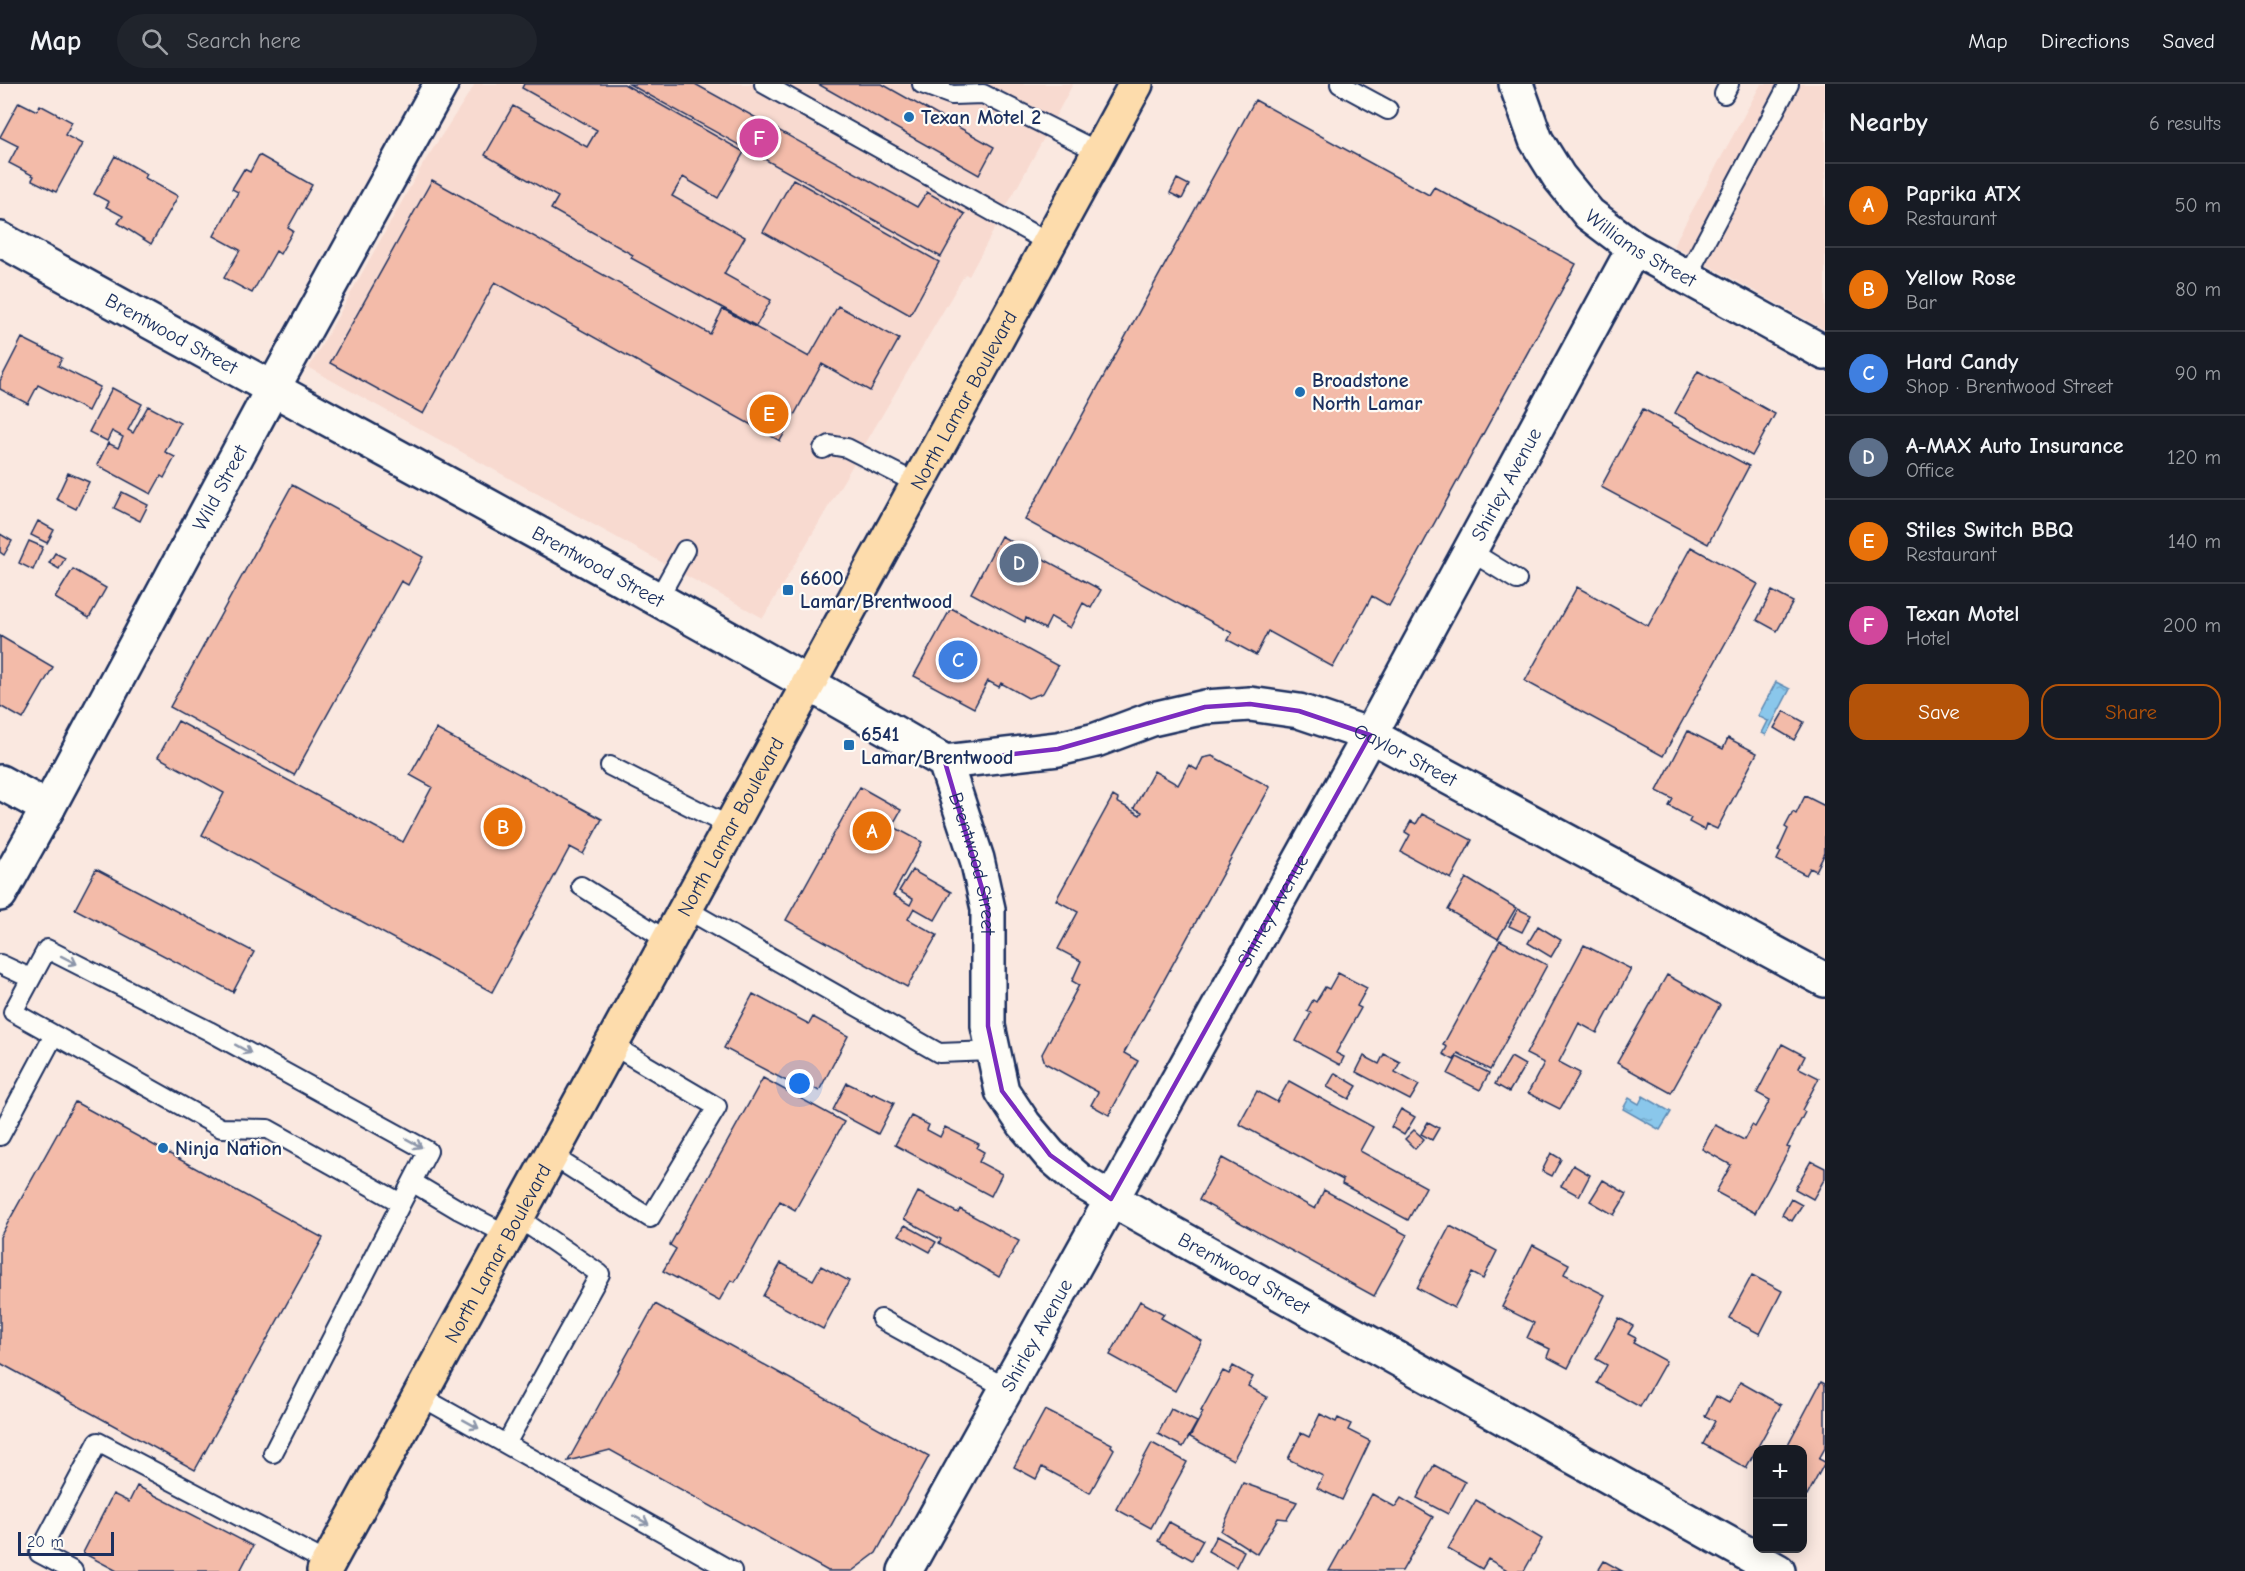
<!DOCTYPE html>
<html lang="en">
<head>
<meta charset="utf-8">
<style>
	:root { --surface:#171b24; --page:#20242c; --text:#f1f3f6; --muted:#9ea1a6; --line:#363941; --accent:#b45309 }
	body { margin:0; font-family:"Comic Neue",sans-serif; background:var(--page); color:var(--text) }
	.controls { position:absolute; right:18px; bottom:18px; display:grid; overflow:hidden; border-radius:12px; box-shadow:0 3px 15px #0003 }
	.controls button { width:54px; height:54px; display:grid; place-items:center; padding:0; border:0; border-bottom:2px solid var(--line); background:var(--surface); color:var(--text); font:30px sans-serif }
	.scale { position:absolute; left:18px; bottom:15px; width:96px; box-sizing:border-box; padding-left:6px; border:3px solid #1b2f5e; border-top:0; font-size:16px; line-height:21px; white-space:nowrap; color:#1b2f5e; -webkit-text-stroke:4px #fdfcf7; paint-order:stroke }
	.you { position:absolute; left:800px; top:1000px; width:21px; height:21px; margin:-15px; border:4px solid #fff; border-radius:50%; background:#1a73e8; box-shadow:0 0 0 9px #1a73e833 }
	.badge { display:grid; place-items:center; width:39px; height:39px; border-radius:50%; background:var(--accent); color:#fff; font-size:20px; font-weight:700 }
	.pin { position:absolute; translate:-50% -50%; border:3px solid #fff; box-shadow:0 2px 6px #0006 }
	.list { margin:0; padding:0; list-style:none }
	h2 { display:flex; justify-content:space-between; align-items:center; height:78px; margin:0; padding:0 24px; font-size:26px }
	h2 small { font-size:20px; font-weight:400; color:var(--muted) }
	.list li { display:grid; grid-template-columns:39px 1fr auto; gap:18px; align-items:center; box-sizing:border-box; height:84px; padding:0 24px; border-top:2px solid var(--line) }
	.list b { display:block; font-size:22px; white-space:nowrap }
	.list p { margin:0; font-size:20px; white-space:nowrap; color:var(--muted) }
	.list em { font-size:20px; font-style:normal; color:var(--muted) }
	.actions { display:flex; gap:12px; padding:18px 24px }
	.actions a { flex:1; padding:14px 0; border:2px solid var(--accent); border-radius:18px; text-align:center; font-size:21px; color:var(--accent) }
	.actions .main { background:var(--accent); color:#fff }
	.icon { flex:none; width:33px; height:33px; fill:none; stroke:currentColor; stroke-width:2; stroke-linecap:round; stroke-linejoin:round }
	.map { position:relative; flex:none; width:1825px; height:1487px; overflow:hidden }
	header { display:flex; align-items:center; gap:36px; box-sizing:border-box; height:84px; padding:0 30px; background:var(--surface); border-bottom:2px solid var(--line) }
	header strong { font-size:28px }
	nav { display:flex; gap:33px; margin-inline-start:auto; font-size:21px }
	.search { width:420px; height:54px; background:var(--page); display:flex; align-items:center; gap:15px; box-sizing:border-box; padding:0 21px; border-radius:33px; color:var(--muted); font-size:22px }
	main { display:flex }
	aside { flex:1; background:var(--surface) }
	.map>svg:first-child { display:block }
	.built { fill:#f8dad0 }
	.water { fill:url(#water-ripples); stroke:#5e8ab3; stroke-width:1.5 }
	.building { fill:#f3bba9; stroke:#1b2f5e; stroke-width:1.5 }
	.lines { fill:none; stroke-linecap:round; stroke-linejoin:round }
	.lane-casing { stroke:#1b2f5e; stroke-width:22 }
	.street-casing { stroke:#1b2f5e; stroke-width:38 }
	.primary-casing { stroke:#1b2f5e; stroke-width:38 }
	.lane { stroke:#fdfcf7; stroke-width:18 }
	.street { stroke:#fdfcf7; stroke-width:33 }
	.primary { stroke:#fddcac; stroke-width:33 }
	.oneway { stroke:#8c96aa }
	.marked { fill:none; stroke:#7b2cbf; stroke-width:4.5; stroke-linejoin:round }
	.poi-dot { fill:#1f6fb2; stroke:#fdfcf7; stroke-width:2 }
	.labels { text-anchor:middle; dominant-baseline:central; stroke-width:4.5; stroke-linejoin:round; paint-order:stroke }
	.poi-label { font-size:20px; font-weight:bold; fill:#1b2f5e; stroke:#fdfcf7; text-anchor:start }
	.street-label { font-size:20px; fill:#1b2f5e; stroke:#fdfcf7 }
</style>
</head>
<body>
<header>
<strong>Map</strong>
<div class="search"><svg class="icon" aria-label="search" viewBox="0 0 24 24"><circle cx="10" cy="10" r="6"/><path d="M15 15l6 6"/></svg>Search here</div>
<nav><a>Map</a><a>Directions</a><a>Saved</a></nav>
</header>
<main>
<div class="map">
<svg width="1825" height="1487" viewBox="0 0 1825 1487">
	<defs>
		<pattern id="water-ripples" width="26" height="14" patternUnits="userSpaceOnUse" patternTransform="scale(1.5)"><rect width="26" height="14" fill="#8ac7eb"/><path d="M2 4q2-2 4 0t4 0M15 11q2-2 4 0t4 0" fill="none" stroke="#76abcc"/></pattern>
	</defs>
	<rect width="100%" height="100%" fill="#fae8e0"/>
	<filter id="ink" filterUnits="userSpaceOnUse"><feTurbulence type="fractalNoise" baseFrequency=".0167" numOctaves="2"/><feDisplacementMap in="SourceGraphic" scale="12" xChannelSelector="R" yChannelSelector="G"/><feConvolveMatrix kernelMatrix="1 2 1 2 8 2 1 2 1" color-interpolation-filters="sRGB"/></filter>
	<g filter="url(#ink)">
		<path class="built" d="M 475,0 L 1073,0 L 969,192 L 965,190 L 763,534 L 309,284 L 423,80 Z
			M 1761,0 L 1825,0 L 1825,246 L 1673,162 Z"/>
		<path class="water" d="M 1776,598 L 1790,605 L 1766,651 L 1762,649 L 1768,637 L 1758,632 Z
			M 1643,1012 L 1671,1028 L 1660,1046 L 1623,1025 L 1629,1014 L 1639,1020 Z"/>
		<path class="building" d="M 524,0 L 624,0 L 744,68 L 718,114 L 683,93 L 672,112 L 745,153 L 724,190 L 771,216 L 756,242 L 631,174 L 633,171 L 551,125 L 558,113 L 485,71 L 513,22 L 587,63 L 597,46 L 522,4 Z
			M 629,0 L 695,0 L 917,123 L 927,108 L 965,130 L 941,173 Z
			M 818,0 L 882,0 L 994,63 L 979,91 Z
			M 1255,16 L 1429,111 L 1434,103 L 1576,180 L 1389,522 L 1372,512 L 1333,583 L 1268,547 L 1256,571 L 1228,556 L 1232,549 L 1025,436 Z
			M 19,18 L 37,27 L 40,21 L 72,38 L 65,51 L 82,60 L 56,108 L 32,96 L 34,92 L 9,79 L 18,62 L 0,53 Z
			M 259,71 L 312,101 L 288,144 L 293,147 L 280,170 L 276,167 L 252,209 L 224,194 L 240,166 L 214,152 L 238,108 L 232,105 L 244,85 L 250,88 Z
			M 115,72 L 147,90 L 145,94 L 178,112 L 151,160 L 118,139 L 123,132 L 106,123 L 109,118 L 94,110 Z
			M 793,95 L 939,178 L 910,231 L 763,148 Z
			M 1177,95 L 1189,101 L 1182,115 L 1170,109 Z
			M 432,96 L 710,250 L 723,225 L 809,273 L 838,222 L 899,255 L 870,307 L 822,280 L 780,357 L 495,198 L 423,330 L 330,279 Z
			M 22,254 L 62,274 L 58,282 L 100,303 L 88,327 L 38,301 L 28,320 L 0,305 L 0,297 Z
			M 1698,287 L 1775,330 L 1752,372 L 1675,329 Z
			M 112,304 L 142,320 L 128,346 L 133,349 L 148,322 L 180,339 L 165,368 L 175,373 L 164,394 L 161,392 L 151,410 L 97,381 L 108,359 L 118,364 L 123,353 L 112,347 L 107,357 L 89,348 Z
			M 1643,325 L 1749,382 L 1708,460 L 1601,403 Z
			M 68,389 L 89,398 L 76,425 L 56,415 Z
			M 292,401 L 423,473 L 408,501 L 401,497 L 294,691 L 170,623 Z
			M 122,408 L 148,421 L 140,437 L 114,424 Z
			M 38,437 L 54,446 L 47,459 L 31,451 Z
			M 0,450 L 12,457 L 4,471 L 0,468 Z
			M 1001,452 L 1101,506 L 1091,524 L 1083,519 L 1070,544 L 1051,533 L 1045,545 L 1026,534 L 1025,538 L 971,509 Z
			M 29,457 L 43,463 L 33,486 L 19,479 Z
			M 1691,463 L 1758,500 L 1663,672 L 1525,597 L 1577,503 L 1648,542 Z
			M 55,469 L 65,474 L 59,485 L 49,479 Z
			M 73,485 L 106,504 L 89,534 L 55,514 Z
			M 1772,507 L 1793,518 L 1777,547 L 1757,536 Z
			M 951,524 L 1058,582 L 1043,609 L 1028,614 L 1001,599 L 999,603 L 988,597 L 974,624 L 914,592 Z
			M 0,552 L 53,583 L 23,635 L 0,622 Z
			M 1784,627 L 1804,638 L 1794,656 L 1774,644 Z
			M 178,637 L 403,758 L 432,703 L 410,691 L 436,645 L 602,735 L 583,770 L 570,763 L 492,908 L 202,751 L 224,709 L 158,673 Z
			M 1688,647 L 1723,665 L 1728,654 L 1757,669 L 1717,745 L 1706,740 L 1704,746 L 1689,738 L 1691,734 L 1669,722 L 1673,715 L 1657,707 Z
			M 1212,672 L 1270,703 L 1124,969 L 1138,977 L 1109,1031 L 1091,1021 L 1098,1008 L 1045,979 L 1042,970 L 1079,901 L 1072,897 L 1081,877 L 1058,865 L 1078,828 L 1056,816 L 1113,712 L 1118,715 L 1117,718 L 1140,731 L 1142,728 L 1134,724 L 1154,687 L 1178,701 L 1189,681 L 1197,686 L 1203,674 Z
			M 860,703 L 901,726 L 892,742 L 922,758 L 893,811 L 910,821 L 913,815 L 899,807 L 912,786 L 951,808 L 935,836 L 914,824 L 908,835 L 937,851 L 907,903 L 786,836 Z
			M 1805,712 L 1825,722 L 1825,769 L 1816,787 L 1810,784 L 1806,791 L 1777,776 L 1781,768 L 1778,767 L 1788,745 L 1785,743 L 1793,728 L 1796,730 Z
			M 1422,730 L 1472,756 L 1451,795 L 1401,768 L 1410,751 L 1405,748 L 1411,737 L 1416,740 Z
			M 96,785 L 254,868 L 233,908 L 75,825 Z
			M 1466,794 L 1516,824 L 1498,855 L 1448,826 Z
			M 1518,825 L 1531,831 L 1522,848 L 1509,842 Z
			M 1538,842 L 1561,856 L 1551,873 L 1528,859 Z
			M 1500,856 L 1547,881 L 1490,986 L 1458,969 L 1454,976 L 1443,970 L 1447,963 L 1443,961 Z
			M 1584,861 L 1631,885 L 1597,949 L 1579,939 L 1559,978 L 1580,989 L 1560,1025 L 1528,1009 L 1544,979 L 1526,970 Z
			M 1338,889 L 1367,904 L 1357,922 L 1361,924 L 1336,969 L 1344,973 L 1340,981 L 1296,957 L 1311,929 L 1307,927 L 1313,916 L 1316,918 L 1325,903 L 1329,905 Z
			M 1667,891 L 1720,921 L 1671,1009 L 1617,979 Z
			M 753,910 L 809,940 L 813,933 L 848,952 L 819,1007 L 812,1003 L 809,1009 L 724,964 Z
			M 1782,960 L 1805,972 L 1799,984 L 1819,994 L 1802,1026 L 1805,1028 L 1787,1063 L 1790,1064 L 1755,1129 L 1716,1108 L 1731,1081 L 1702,1065 L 1715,1041 L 1744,1056 L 1752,1041 L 1755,1043 L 1770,1016 L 1757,1009 Z
			M 1384,970 L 1400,978 L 1395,988 L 1419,1001 L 1410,1016 L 1356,988 L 1364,972 L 1379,980 Z
			M 1457,973 L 1489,989 L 1480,1006 L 1448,990 Z
			M 1511,973 L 1525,981 L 1509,1008 L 1495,1000 Z
			M 1335,989 L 1357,1002 L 1349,1015 L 1327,1003 Z
			M 763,994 L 844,1038 L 795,1126 L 780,1117 L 735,1198 L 731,1196 L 719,1217 L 663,1187 L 676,1165 L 670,1161 Z
			M 1289,997 L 1373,1043 L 1360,1067 L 1426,1103 L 1408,1136 L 1342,1100 L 1343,1096 L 1239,1040 L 1257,1007 L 1277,1018 Z
			M 847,999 L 872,1011 L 873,1009 L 894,1019 L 878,1050 L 833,1026 Z
			M 75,1018 L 323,1154 L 195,1386 L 0,1279 L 0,1153 Z
			M 1401,1025 L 1415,1033 L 1404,1051 L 1391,1043 Z
			M 911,1032 L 929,1041 L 927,1046 L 940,1053 L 945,1043 L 979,1060 L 977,1064 L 984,1068 L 979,1078 L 1002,1090 L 991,1112 L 895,1061 Z
			M 1428,1038 L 1439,1044 L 1432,1056 L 1421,1050 Z
			M 1414,1046 L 1424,1055 L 1415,1065 L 1405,1055 Z
			M 1551,1069 L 1561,1075 L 1552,1092 L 1542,1087 Z
			M 1222,1074 L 1315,1125 L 1324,1106 L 1407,1151 L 1374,1212 L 1199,1116 Z
			M 1811,1077 L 1825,1084 L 1825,1094 L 1813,1115 L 1795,1105 Z
			M 1573,1081 L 1590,1091 L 1579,1112 L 1561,1102 Z
			M 1603,1096 L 1627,1110 L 1614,1131 L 1590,1117 Z
			M 918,1108 L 958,1129 L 960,1125 L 1019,1157 L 999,1193 L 939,1159 L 941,1155 L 904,1135 Z
			M 1791,1115 L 1802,1121 L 1792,1137 L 1782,1131 Z
			M 905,1141 L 936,1158 L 930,1168 L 899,1151 Z
			M 1450,1142 L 1497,1167 L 1483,1195 L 1472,1189 L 1454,1224 L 1417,1204 Z
			M 1533,1161 L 1569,1180 L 1564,1190 L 1605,1211 L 1568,1284 L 1547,1273 L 1550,1265 L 1527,1254 L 1534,1239 L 1502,1223 Z
			M 781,1179 L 813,1196 L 821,1182 L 849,1197 L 823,1245 L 763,1212 Z
			M 1752,1191 L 1782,1207 L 1760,1250 L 1729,1234 Z
			M 1140,1217 L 1164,1230 L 1161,1234 L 1202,1257 L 1175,1307 L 1110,1271 Z
			M 655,1220 L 929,1372 L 876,1469 L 852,1487 L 828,1487 L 610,1366 L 568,1377 Z
			M 1619,1234 L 1633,1242 L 1628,1250 L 1636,1254 L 1633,1259 L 1666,1277 L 1640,1323 L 1597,1299 L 1607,1281 L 1596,1275 Z
			M 1233,1282 L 1253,1293 L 1248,1302 L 1267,1313 L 1233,1376 L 1190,1353 L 1203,1328 L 1201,1327 L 1223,1287 L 1229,1290 Z
			M 1740,1298 L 1781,1321 L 1746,1384 L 1703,1360 L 1715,1337 L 1705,1332 L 1716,1312 L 1729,1319 Z
			M 1821,1298 L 1825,1300 L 1825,1364 L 1819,1375 L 1825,1378 L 1807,1412 L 1802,1409 L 1802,1366 L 1785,1366 Z
			M 1171,1325 L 1197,1338 L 1183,1363 L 1158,1350 Z
			M 1045,1326 L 1112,1360 L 1111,1362 L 1114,1365 L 1090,1409 L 1042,1383 L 1036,1395 L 1014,1383 Z
			M 1320,1330 L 1336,1338 L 1338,1334 L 1351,1340 L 1348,1346 L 1370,1357 L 1342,1416 L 1317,1404 L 1323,1392 L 1288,1375 L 1301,1349 L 1309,1353 Z
			M 1152,1359 L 1187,1378 L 1151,1444 L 1116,1425 Z
			M 1434,1381 L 1465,1398 L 1448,1430 L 1417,1414 Z
			M 1243,1399 L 1297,1418 L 1287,1435 L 1278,1434 L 1257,1470 L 1221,1447 Z
			M 137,1402 L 253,1462 L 240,1487 L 117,1487 L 83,1469 L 113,1410 L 129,1418 Z
			M 1372,1410 L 1395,1423 L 1401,1414 L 1433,1433 L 1402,1487 L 1329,1487 Z
			M 1476,1416 L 1542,1455 L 1524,1487 L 1509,1487 L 1488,1475 L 1482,1485 L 1448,1465 Z
			M 1169,1438 L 1203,1456 L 1192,1476 L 1158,1457 Z
			M 1216,1452 L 1244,1467 L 1236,1483 L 1208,1467 Z
			M 1604,1477 L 1622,1487 L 1598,1487 Z"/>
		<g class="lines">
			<defs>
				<path id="lane" d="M 764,0 L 1049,159
					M 922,0 L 952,11 L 983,10 L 1099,68
					M 1340,0 L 1388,26
					M 1724,10 L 1729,0
					M 1687,192 L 1789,0
					M 823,365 L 830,361 L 847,364 L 918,400
					M 1470,467 L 1517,496
					M 658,515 L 685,466
					M 610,682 L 731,743
					M 581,802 L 668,857
					M 686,825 L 939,969 L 992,967
					M 0,880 L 30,894
					M 0,1052 L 54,951
					M 551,1071 L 650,1134 L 717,1023 L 612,961
					M 412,1098 L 459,1126 L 508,1151
					M 881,1235 L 1006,1304
					M 420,1312 L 732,1487
					M 506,1360 L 600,1190 L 517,1133
					M 273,1369 L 412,1098 L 428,1067 L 209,947 L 47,865 L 13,928 L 221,1044 L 268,1045 L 401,1119
					M 73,1487 L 39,1469 L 98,1358 L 328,1479"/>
				<g id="street">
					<path id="s1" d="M 1516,0 L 1536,56 L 1559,93 L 1589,130 L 1634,164 L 1825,269"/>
					<path id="s2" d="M 0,155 C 315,330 634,497 945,678 L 977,775 L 988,825 L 988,942 L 1002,1007 L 1024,1040 L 1050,1071 L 1079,1096 L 1111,1115 L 1778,1487"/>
					<path id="s3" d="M 945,678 L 1058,665 L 1096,656 L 1152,635 L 1205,623 L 1250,620 L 1299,627 L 1370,651 L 1825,896"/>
					<path d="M 0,698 L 48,724"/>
					<path id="s4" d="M 0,810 L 48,724 L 272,306 L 441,0"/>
					<path id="s5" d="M 905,1487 L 1370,651 L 1634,164"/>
				</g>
				<g id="primary">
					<path id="s6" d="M 324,1487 L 1136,0"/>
				</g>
			</defs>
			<use href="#lane" class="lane-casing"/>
			<use href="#street" class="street-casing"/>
			<use href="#primary" class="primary-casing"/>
			<use href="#lane" class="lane"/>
			<use href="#street" class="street"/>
			<use href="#primary" class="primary"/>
		</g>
		<defs><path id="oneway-shaft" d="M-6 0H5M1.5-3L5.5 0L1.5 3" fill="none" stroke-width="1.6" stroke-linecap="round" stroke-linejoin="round" transform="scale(1.5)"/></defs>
		<g class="oneway">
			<use href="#oneway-shaft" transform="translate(69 876) rotate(27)"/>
			<use href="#oneway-shaft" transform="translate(243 965) rotate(29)"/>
			<use href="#oneway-shaft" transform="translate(414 1059) rotate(29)"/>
			<use href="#oneway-shaft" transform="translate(471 1340) rotate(29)"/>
			<use href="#oneway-shaft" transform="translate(641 1436) rotate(29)"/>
		</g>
	</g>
	<path class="marked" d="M 1250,620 L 1299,627 L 1370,651 L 1111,1115 L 1050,1071 L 1002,1007 L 988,942 L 988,825 L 945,678 L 1058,665 L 1205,623 Z"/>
	<g class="poi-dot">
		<circle cx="909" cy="33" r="6"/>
		<circle cx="1300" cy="308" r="6"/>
		<rect x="782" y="500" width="12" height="12" rx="3"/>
		<rect x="843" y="655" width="12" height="12" rx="3"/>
		<circle cx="163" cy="1064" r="6"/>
	</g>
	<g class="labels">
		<g class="poi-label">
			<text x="921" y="33">Texan Motel 2</text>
			<text x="1312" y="296">Broadstone<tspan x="1312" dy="23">North Lamar</tspan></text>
			<text x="800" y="494">6600<tspan x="800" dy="23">Lamar/Brentwood</tspan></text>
			<text x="861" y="650">6541<tspan x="861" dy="23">Lamar/Brentwood</tspan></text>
			<text x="175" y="1064">Ninja Nation</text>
		</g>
		<g class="street-label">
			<text stroke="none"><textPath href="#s1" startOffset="213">Williams Street</textPath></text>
			<text stroke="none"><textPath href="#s2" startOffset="196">Brentwood Street</textPath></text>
			<text stroke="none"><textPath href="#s6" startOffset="1334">North Lamar Boulevard</textPath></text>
			<text stroke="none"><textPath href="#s5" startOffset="1242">Shirley Avenue</textPath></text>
			<text stroke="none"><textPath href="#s4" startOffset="462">Wild Street</textPath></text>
			<text stroke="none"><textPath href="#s2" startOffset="682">Brentwood Street</textPath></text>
			<text stroke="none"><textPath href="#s3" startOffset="477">Gaylor Street</textPath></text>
			<text stroke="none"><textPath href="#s6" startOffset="848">North Lamar Boulevard</textPath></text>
			<text stroke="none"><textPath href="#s2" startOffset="1186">Brentwood Street</textPath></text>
			<text stroke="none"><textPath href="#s5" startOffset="756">Shirley Avenue</textPath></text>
			<text stroke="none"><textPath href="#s6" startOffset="362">North Lamar Boulevard</textPath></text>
			<text stroke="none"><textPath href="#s2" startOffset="1725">Brentwood Street</textPath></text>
			<text stroke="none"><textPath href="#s5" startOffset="270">Shirley Avenue</textPath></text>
		</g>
	</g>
</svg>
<div class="controls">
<button>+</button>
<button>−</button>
</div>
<div class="scale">20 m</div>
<div class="you"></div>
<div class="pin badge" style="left:872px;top:747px;background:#e8710a">A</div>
<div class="pin badge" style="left:503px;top:743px;background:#e8710a">B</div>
<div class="pin badge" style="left:958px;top:576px;background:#3f7fe0">C</div>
<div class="pin badge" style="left:1019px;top:479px;background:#5c6f8a">D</div>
<div class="pin badge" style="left:769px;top:330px;background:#e8710a">E</div>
<div class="pin badge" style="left:759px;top:54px;background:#d1479c">F</div>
</div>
<aside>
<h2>Nearby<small>6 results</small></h2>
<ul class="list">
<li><span class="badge" style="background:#e8710a">A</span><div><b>Paprika ATX</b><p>Restaurant</p></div><em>50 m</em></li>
<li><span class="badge" style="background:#e8710a">B</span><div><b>Yellow Rose</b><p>Bar</p></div><em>80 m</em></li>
<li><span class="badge" style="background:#3f7fe0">C</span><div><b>Hard Candy</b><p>Shop · Brentwood Street</p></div><em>90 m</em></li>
<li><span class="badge" style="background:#5c6f8a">D</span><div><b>A-MAX Auto Insurance</b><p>Office</p></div><em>120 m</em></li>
<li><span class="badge" style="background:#e8710a">E</span><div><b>Stiles Switch BBQ</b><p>Restaurant</p></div><em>140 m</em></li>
<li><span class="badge" style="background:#d1479c">F</span><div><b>Texan Motel</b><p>Hotel</p></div><em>200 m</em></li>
</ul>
<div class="actions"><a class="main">Save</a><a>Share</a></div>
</aside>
</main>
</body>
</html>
